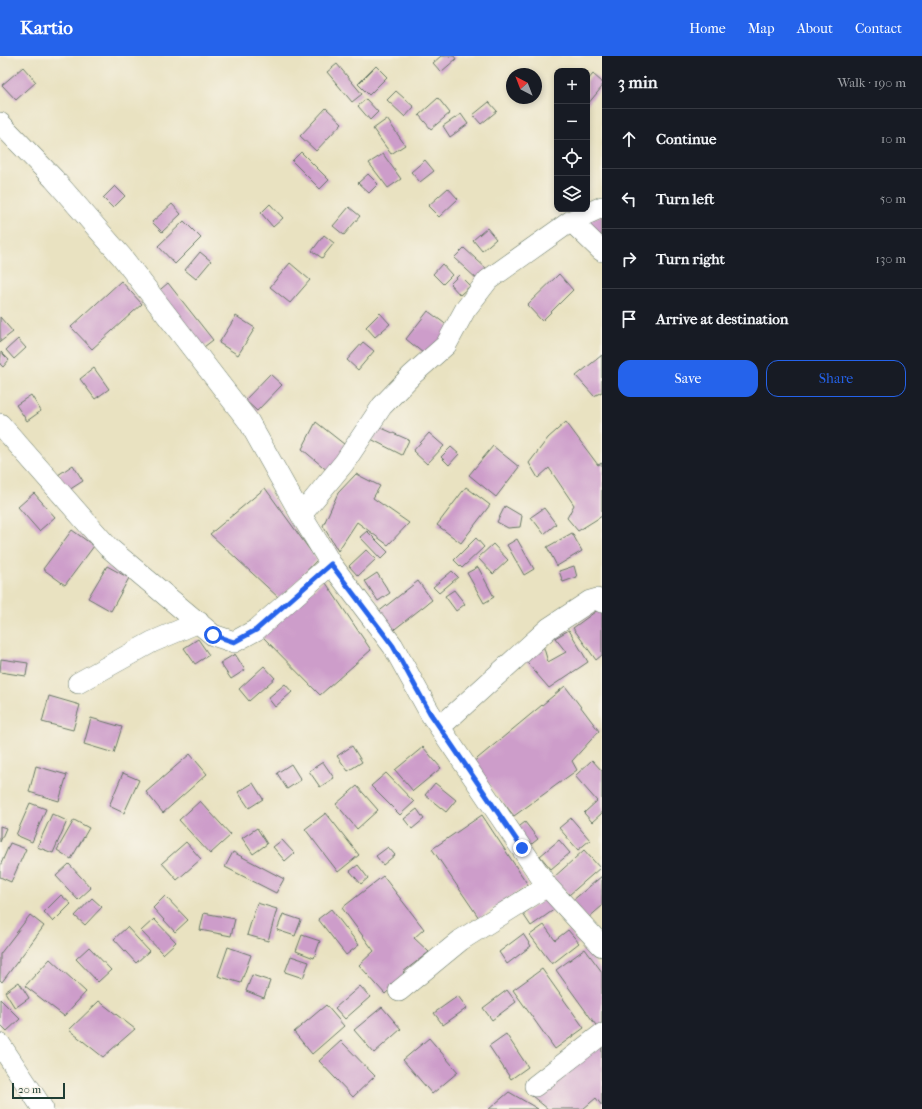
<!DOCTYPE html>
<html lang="en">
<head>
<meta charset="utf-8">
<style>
	:root { --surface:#171b24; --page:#242831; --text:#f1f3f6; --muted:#9ea1a6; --line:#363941; --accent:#2563eb }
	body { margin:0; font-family:"IM FELL French Canon",serif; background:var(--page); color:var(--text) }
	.controls { position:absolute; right:12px; top:12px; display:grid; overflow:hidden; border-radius:8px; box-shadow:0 2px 6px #0003 }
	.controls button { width:36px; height:36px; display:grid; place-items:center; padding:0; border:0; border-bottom:1px solid var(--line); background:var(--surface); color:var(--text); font:20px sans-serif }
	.compass { position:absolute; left:506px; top:12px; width:36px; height:36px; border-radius:50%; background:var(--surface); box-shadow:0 2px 6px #0003; rotate:318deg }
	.scale { position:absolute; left:12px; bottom:10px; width:53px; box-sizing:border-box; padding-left:4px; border:2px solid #1f3d34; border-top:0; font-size:11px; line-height:14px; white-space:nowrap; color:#1f3d34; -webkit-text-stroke:3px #f7f3e8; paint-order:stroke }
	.stop { position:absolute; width:12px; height:12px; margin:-9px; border:3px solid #2563eb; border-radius:50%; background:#fff }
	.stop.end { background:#2563eb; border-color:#fff; box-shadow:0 1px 4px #0008 }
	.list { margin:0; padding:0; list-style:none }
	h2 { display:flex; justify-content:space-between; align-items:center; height:52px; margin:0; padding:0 16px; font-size:17px }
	h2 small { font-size:13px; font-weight:400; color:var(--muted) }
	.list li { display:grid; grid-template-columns:26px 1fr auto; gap:12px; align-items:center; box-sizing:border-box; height:60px; padding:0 16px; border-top:1px solid var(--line) }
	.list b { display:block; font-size:15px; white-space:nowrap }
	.list em { font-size:13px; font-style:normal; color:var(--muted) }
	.actions { display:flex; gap:8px; padding:12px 16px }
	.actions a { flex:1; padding:9px 0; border:1px solid var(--accent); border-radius:12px; text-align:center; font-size:14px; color:var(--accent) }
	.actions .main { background:var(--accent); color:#fff }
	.icon { flex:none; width:22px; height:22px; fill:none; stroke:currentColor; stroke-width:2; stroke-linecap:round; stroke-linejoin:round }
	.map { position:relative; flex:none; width:602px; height:1053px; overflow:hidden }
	header { display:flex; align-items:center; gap:24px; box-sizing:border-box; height:56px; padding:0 20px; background:var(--accent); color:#fff }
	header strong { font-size:19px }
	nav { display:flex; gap:22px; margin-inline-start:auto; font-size:14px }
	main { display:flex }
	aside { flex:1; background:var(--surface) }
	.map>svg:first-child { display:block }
	.building { fill:#cd9dca }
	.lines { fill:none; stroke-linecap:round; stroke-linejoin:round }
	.minor-casing { stroke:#667765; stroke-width:22 }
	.minor { stroke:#fff; stroke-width:21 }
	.route { stroke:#2563eb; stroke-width:5 }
</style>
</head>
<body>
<header>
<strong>Kartio</strong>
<nav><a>Home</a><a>Map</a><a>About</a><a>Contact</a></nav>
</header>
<main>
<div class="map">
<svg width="602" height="1053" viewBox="0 0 602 1053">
	<rect width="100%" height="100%" fill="#f7f3e8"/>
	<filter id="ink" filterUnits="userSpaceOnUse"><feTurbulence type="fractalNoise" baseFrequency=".025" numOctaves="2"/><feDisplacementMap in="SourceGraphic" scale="8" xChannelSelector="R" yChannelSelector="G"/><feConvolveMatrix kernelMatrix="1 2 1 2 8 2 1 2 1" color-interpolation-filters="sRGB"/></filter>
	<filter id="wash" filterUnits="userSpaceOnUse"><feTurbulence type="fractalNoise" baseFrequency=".012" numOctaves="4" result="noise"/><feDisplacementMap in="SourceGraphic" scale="16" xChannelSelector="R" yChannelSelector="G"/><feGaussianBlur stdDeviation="0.9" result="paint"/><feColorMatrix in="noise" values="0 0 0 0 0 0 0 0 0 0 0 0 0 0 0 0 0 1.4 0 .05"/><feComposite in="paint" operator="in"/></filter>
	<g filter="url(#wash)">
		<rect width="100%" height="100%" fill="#e9e2c1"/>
		<g id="blocks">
			<path class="building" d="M 441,0 L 454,0 L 456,3 L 441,16 L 433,7 Z
				M 337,8 L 362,38 L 352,46 L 327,16 Z
				M 376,10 L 387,21 L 369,39 L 358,28 Z
				M 23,11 L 36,26 L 16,44 L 2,29 Z
				M 593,18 L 602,26 L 602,31 L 587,49 L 587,25 Z
				M 396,35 L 414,51 L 405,61 L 387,44 Z
				M 438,42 L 450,57 L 431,73 L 419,59 Z
				M 366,43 L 378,56 L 370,64 L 358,50 Z
				M 489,46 L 497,55 L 481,68 L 473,59 Z
				M 326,52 L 342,67 L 316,95 L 300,80 Z
				M 461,58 L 468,68 L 450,81 L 443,70 Z
				M 387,63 L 405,89 L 391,98 L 373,73 Z
				M 301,96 L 329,124 L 320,133 L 292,105 Z
				M 383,98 L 401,123 L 388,132 L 369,107 Z
				M 425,104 L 434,115 L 420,126 L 411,116 Z
				M 368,118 L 378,128 L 369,137 L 358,127 Z
				M 115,130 L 125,140 L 113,152 L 103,142 Z
				M 448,132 L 458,143 L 439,161 L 428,150 Z
				M 172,148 L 181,158 L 162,176 L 152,166 Z
				M 270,148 L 283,162 L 273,171 L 261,157 Z
				M 349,151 L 360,160 L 344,179 L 333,170 Z
				M 602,159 L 602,184 L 582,165 Z
				M 184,165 L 201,182 L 175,208 L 158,190 Z
				M 487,172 L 496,183 L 482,195 L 473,184 Z
				M 324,179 L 334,187 L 322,202 L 312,195 Z
				M 464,192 L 488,214 L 478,224 L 454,202 Z
				M 200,196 L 211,205 L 196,223 L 185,214 Z
				M 290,207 L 310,224 L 290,247 L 270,231 Z
				M 442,208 L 452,219 L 443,228 L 433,218 Z
				M 559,218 L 573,234 L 542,265 L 527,249 Z
				M 459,219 L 470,230 L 460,239 L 450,228 Z
				M 121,225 L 142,248 L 92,293 L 71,271 Z
				M 168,227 L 213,284 L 200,294 L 155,238 Z
				M 428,255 L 452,273 L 429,302 L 406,283 Z
				M 380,257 L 390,268 L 375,281 L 366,271 Z
				M 236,260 L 255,272 L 238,299 L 219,287 Z
				M 0,261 L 13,276 L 0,286 Z
				M 18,283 L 26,292 L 14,303 L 6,294 Z
				M 363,286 L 374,295 L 358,314 L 347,304 Z
				M 1,296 L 9,304 L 3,311 L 0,308 Z
				M 602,299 L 602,336 L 594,340 L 576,320 Z
				M 94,312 L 109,333 L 95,343 L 80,323 Z
				M 270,318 L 282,329 L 257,355 L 245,344 Z
				M 31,339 L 41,355 L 27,365 L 16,349 Z
				M 316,366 L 349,392 L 329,416 L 302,393 Z
				M 566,366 L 598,409 L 602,407 L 602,460 L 578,475 L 567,462 L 574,449 L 549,412 L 538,422 L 529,407 L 548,382 Z
				M 377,370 L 409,384 L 402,399 L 369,382 Z
				M 429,377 L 444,390 L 427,408 L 413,395 Z
				M 493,390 L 519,411 L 496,441 L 469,419 Z
				M 451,391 L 459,398 L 449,409 L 441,401 Z
				M 73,409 L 83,425 L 69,434 L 58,419 Z
				M 356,418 L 380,430 L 373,442 L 409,467 L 388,489 L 357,466 L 338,495 L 323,470 L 338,437 Z
				M 466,431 L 490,449 L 461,487 L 437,469 Z
				M 265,432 L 317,504 L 280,543 L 210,478 Z
				M 34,437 L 55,461 L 39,475 L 18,451 Z
				M 505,450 L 522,460 L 520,471 L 508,472 L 497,466 Z
				M 544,452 L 556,468 L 544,478 L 531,461 Z
				M 72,474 L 94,490 L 65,529 L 43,513 Z
				M 367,475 L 388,496 L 381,503 L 360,481 Z
				M 572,477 L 582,495 L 557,510 L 547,491 Z
				M 476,482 L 484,491 L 462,512 L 454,504 Z
				M 517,483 L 534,513 L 524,519 L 507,489 Z
				M 493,488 L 508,504 L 493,518 L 478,502 Z
				M 366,494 L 376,503 L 358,520 L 349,510 Z
				M 107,510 L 129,522 L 111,555 L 88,542 Z
				M 574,510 L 577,521 L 563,526 L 559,515 Z
				M 478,511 L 494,541 L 484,547 L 467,517 Z
				M 452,515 L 458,521 L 439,537 L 433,531 Z
				M 377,517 L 390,537 L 378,545 L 365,525 Z
				M 324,524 L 371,594 L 320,639 L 261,579 Z
				M 418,525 L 432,544 L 391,576 L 377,557 Z
				M 454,534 L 465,548 L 456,555 L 445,540 Z
				M 599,553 L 602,558 L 602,599 L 596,604 L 573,572 Z
				M 569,574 L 588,606 L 549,632 L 522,601 L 543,589 L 548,606 L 566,596 L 555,582 Z
				M 198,583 L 209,599 L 195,608 L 184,592 Z
				M 235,598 L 245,614 L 231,623 L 220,607 Z
				M 1,603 L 28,607 L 26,620 L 0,616 Z
				M 264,610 L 275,622 L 249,645 L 239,633 Z
				M 285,628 L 292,636 L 275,651 L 268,642 Z
				M 565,630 L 599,675 L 572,705 L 577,714 L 514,760 L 472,707 Z
				M 49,640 L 80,649 L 73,674 L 42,666 Z
				M 91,662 L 122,671 L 114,697 L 84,688 Z
				M 352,690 L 362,706 L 348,715 L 337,700 Z
				M 423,691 L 441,712 L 413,735 L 395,714 Z
				M 190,698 L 207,718 L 163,757 L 146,736 Z
				M 592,704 L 602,715 L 602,757 L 592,766 L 584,757 L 597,745 L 575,720 Z
				M 323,706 L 334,722 L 320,731 L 309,715 Z
				M 291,708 L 301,724 L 287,733 L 277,717 Z
				M 36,710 L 67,719 L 59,745 L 29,736 Z
				M 123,717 L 139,724 L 124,757 L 109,750 Z
				M 386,717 L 414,746 L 400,759 L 371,730 Z
				M 253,727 L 263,743 L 249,752 L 238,736 Z
				M 435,727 L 456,744 L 446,756 L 425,739 Z
				M 357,730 L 378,754 L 357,773 L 336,748 Z
				M 200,745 L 231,779 L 210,798 L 179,764 Z
				M 30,747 L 46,753 L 32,786 L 16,779 Z
				M 417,753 L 424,763 L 412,773 L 404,763 Z
				M 326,757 L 359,799 L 338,816 L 305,773 Z
				M 52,758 L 67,765 L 53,797 L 37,791 Z
				M 482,759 L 528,829 L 479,862 L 432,793 Z
				M 571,762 L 590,784 L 578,794 L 559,772 Z
				M 74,764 L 89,772 L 71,803 L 57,794 Z
				M 525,766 L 538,783 L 528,791 L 515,774 Z
				M 0,770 L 6,772 L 0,786 Z
				M 257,772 L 267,788 L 253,798 L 242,782 Z
				M 282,784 L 294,797 L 285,805 L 273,791 Z
				M 559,784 L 570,797 L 551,813 L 540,800 Z
				M 186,786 L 201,803 L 177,824 L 162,807 Z
				M 10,787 L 26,793 L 11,826 L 0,821 L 0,810 Z
				M 388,791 L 395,799 L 383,809 L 376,800 Z
				M 584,794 L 600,812 L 569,839 L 553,822 Z
				M 233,796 L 284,823 L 276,837 L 225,811 Z
				M 69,808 L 91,832 L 78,844 L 56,820 Z
				M 358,809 L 368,822 L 361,828 L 350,815 Z
				M 383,820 L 424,873 L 414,882 L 429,896 L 403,916 L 406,919 L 385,938 L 359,909 L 374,895 L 342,852 Z
				M 602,820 L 602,850 L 587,863 L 572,845 Z
				M 61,839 L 71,848 L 53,866 L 44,856 Z
				M 165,840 L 188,864 L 175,876 L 153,852 Z
				M 547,841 L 555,853 L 531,870 L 523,858 Z
				M 92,842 L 102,851 L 85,869 L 75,860 Z
				M 257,847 L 277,853 L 268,885 L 247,879 Z
				M 331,853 L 359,889 L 346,899 L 318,863 Z
				M 204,857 L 235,863 L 231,880 L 200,874 Z
				M 283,858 L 301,864 L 295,880 L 277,874 Z
				M 30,859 L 44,870 L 2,926 L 0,924 L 0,898 Z
				M 154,863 L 176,886 L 163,898 L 141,875 Z
				M 544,869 L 555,884 L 568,874 L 579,887 L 552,908 L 530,879 Z
				M 127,871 L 149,895 L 136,907 L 114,883 Z
				M 523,878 L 531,890 L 507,908 L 499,896 Z
				M 302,879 L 320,885 L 314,902 L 296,895 Z
				M 89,891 L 111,914 L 98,926 L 76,903 Z
				M 228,891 L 251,899 L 241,927 L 218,920 Z
				M 585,893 L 602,916 L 602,969 L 598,972 L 556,914 Z
				M 291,900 L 309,906 L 303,922 L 285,916 Z
				M 50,903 L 86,936 L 64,960 L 25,930 Z
				M 542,913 L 584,972 L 555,993 L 513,934 Z
				M 252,919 L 270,925 L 264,942 L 246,935 Z
				M 19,926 L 29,942 L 15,952 L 5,936 Z
				M 360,930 L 370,941 L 345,963 L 335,952 Z
				M 507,934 L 516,946 L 492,964 L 483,952 Z
				M 458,940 L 467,952 L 443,969 L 434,957 Z
				M 0,943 L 20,963 L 7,975 L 0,968 Z
				M 99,945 L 135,973 L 103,1001 L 69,974 Z
				M 326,949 L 344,970 L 312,998 L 294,976 Z
				M 382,951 L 401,973 L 374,997 L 354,974 Z
				M 506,978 L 528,1011 L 511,1023 L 489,990 Z
				M 429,982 L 458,1016 L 432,1038 L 403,1004 Z
				M 341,985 L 375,1020 L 353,1041 L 319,1005 Z
				M 602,989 L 602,1050 L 596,1042 L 583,1053 L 548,1053 L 532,1040 Z
				M 509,1036 L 538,1053 L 489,1053 Z"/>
		</g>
	</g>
	<g filter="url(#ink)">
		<use href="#blocks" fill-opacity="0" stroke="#667765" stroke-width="1"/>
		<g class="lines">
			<defs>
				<path id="minor" d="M 0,67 L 54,123 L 122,201 L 249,366 L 301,459 L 331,508 L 393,590 L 430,657 L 547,830 L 602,890
					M 571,165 L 602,195
					M 0,368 L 108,491 L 213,579 L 234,586 L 256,574 L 331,508
					M 301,459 L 344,407 L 382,350 L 412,319 L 446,289 L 465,254 L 488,224 L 571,165 L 602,151
					M 78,627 L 152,586 L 199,566
					M 440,671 L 549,572 L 590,545 L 597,543 L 602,546
					M 399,935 L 461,884 L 547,830
					M 0,988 L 43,1053
					M 535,1030 L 602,978"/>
			</defs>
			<use href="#minor" class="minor-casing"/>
			<use href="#minor" class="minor"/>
		</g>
	</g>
	<g class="lines" filter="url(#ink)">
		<path class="route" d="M 213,579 L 234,586 L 256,574 L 331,508 L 393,590 L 430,657 L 522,792"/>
	</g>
</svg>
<div class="controls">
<button>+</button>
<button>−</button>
<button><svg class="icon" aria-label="locate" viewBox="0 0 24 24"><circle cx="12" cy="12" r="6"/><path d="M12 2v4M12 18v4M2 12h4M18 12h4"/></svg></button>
<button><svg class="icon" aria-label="layers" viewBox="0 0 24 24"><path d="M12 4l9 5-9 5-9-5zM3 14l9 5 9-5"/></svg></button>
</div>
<svg class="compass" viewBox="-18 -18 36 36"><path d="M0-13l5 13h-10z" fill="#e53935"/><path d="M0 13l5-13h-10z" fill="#9ea1a6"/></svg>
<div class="scale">20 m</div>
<div class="stop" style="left:213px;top:579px"></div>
<div class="stop end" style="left:522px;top:792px"></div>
</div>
<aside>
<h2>3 min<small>Walk · 190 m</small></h2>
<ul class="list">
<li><svg class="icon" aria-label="ahead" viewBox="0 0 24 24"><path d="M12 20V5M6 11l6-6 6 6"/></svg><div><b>Continue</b></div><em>10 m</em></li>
<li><svg class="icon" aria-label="left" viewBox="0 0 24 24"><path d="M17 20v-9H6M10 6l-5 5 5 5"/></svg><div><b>Turn left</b></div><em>50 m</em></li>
<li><svg class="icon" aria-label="right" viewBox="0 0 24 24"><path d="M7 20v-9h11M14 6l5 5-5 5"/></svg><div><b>Turn right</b></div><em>130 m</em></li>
<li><svg class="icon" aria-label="arrive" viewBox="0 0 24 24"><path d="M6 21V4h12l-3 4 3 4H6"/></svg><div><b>Arrive at destination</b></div></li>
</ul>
<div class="actions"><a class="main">Save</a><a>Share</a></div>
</aside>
</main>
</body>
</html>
